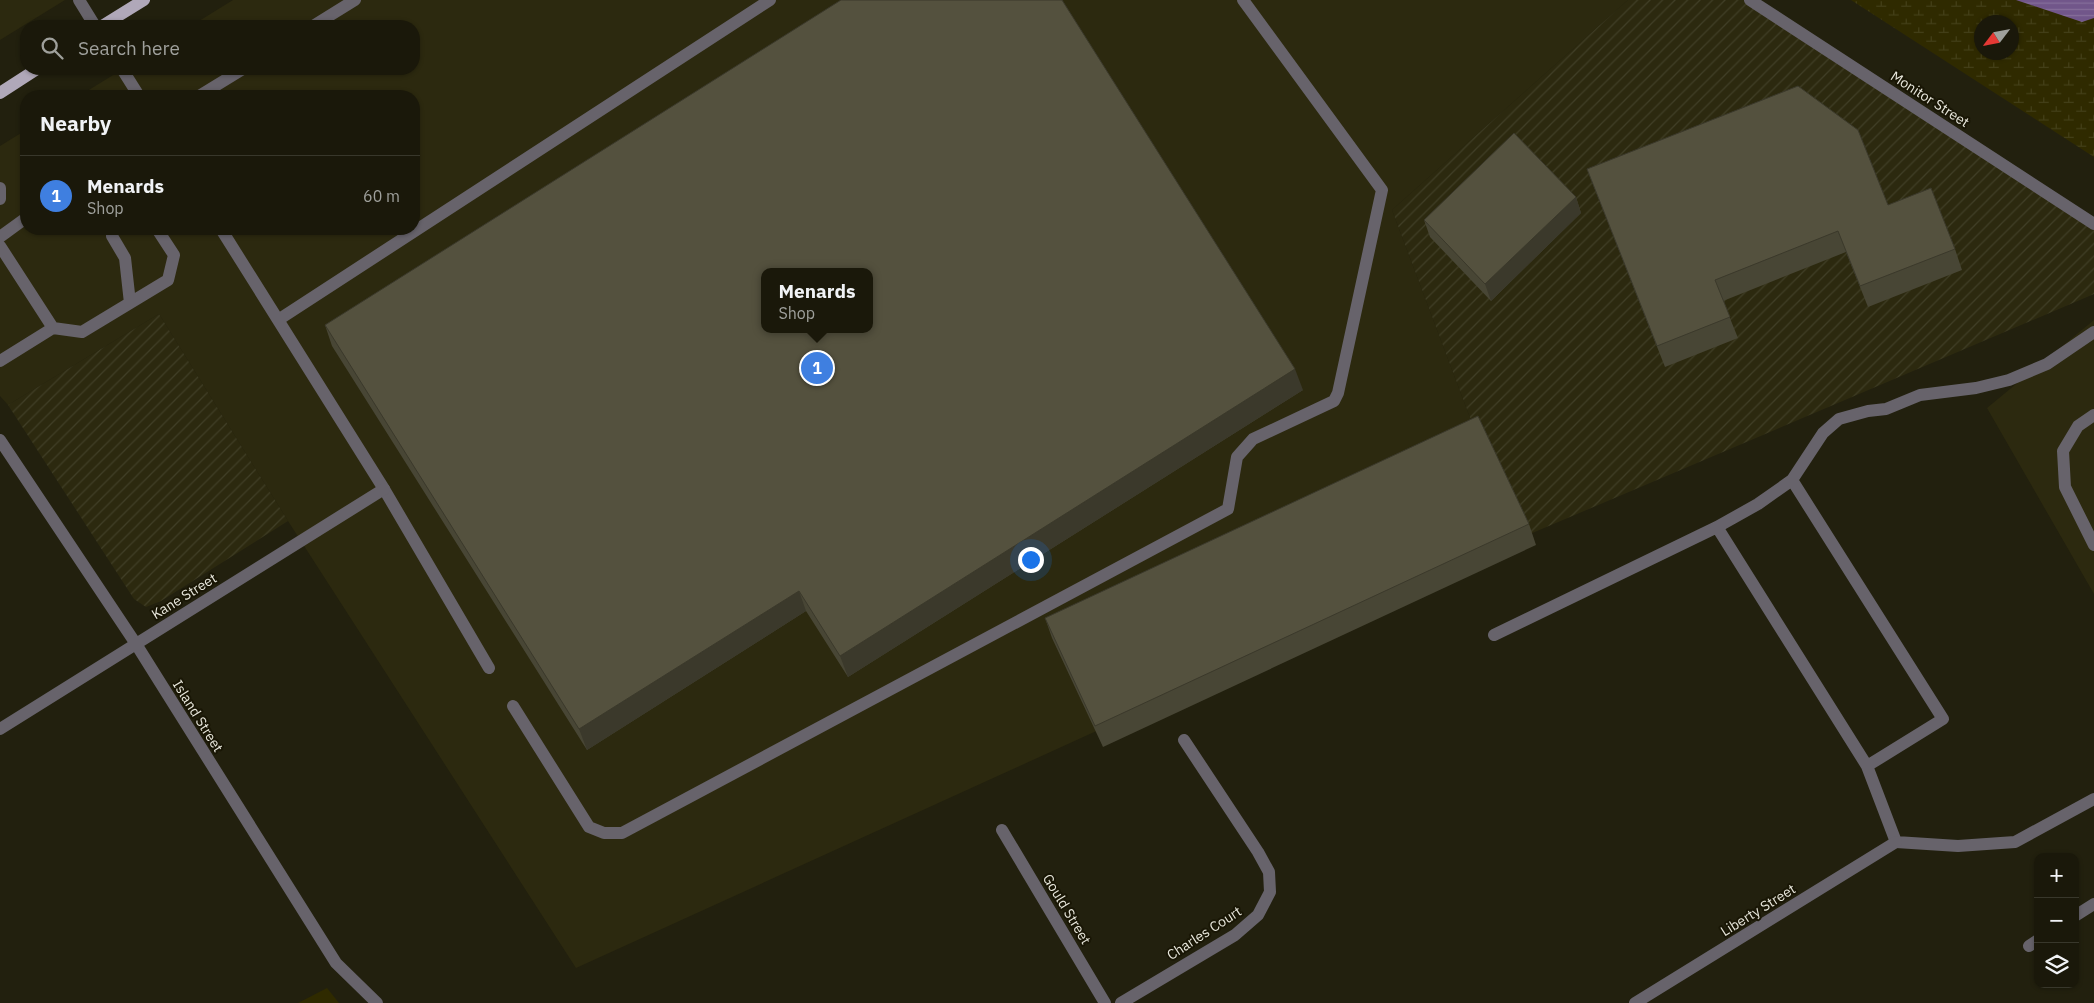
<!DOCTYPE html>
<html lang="en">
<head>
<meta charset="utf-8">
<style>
	:root { --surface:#1a180a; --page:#232113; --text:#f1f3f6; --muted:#9fa09c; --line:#38372b; --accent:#1a73e8 }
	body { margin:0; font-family:"IBM Plex Sans",sans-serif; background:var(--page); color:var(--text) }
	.controls { position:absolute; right:15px; bottom:15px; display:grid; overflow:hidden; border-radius:10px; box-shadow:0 1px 4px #0004 }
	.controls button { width:45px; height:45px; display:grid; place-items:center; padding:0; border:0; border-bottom:1px solid var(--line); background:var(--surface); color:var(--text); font:25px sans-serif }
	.compass { position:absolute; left:1974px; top:15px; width:45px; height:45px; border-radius:50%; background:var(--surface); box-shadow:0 1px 4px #0004; rotate:238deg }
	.you { position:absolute; left:1030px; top:559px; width:18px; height:18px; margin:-12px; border:4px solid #fff; border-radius:50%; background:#1a73e8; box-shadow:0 0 0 8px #1a73e833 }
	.badge { display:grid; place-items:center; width:32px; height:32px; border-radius:50%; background:var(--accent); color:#fff; font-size:16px; font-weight:700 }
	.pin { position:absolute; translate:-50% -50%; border:2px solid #fff; box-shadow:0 1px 5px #0006 }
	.popup { position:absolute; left:761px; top:268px; width:112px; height:65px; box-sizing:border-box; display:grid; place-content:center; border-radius:10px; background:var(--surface); filter:drop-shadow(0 1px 4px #0005); font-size:16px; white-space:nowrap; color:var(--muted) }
	.popup b { font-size:19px; color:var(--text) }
	.popup::after { content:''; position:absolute; left:50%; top:100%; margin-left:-10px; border:10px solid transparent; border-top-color:var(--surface) }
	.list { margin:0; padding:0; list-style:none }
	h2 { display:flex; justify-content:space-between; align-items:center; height:65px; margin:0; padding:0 20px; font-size:21px }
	h2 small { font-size:16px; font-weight:400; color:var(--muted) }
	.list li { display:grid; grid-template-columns:32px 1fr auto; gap:15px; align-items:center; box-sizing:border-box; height:80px; padding:0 20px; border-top:1px solid var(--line) }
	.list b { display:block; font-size:19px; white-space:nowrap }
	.list p { margin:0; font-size:16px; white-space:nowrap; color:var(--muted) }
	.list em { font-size:16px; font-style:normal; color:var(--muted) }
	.icon { flex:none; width:28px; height:28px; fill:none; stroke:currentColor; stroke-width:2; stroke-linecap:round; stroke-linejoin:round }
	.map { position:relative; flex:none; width:2094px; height:1003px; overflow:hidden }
	.search { position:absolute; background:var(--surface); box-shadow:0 1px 4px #0004; left:20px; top:20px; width:400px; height:55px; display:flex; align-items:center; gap:12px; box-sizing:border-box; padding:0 18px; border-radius:20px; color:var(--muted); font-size:19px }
	.panel { position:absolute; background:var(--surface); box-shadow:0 1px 4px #0004; left:20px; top:90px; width:400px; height:145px; border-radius:20px }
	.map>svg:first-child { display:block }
	.built { fill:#2c290f; fill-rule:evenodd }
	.industrial { fill:url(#industrial-furrows) }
	.wetland { fill:url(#wetland-marsh); fill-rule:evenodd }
	.green { fill:#2f2a00 }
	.water { fill:url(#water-rules) }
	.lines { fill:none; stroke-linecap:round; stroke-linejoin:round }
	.lane { stroke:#67636b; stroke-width:12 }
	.street { stroke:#67636b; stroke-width:12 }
	.primary { stroke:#b0a8b9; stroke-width:12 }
	.wall { fill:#484635 }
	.shaded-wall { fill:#3b392b }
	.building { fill:#54513e; stroke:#3b392b; fill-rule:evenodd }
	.labels { text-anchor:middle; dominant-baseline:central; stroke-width:4; stroke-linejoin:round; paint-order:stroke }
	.street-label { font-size:14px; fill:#e9e8dd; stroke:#191605 }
</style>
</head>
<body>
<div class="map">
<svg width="2094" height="1003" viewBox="0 0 2094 1003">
	<defs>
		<pattern id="industrial-furrows" width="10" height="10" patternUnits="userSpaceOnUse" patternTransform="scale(1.25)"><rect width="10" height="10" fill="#2c290f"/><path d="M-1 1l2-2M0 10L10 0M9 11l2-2" fill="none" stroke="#403e26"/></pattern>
		<pattern id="wetland-marsh" width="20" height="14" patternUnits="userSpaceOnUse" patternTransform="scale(1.25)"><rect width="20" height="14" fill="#2f2a00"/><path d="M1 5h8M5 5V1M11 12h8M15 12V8" fill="none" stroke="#433f18"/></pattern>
		<pattern id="water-rules" width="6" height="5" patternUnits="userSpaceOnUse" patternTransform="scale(1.25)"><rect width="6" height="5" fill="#71568a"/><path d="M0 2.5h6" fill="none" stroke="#856e9a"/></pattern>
	</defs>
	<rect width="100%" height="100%" fill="#22200e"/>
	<path class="built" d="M 0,0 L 65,0 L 0,40 Z
		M 233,0 L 1628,0 L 1392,210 L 1516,540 L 576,968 L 288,521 L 159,314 L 8,405 L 0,396 L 0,146 L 26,130 L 26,229 L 414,229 L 414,96 L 79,96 L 123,69 L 414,69 L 414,26 L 191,26 ZM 764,272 L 870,272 L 870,329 L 764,329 Z
		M 2094,320 L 2094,594 L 1987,408 Z"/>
	<path class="industrial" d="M 1628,0 L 1750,0 L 2094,224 L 2094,294 L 1516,540 L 1392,210 Z
		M 159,314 L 288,521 L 161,601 L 146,607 L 134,599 L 8,405 Z"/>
	<path class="wetland" d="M 1851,0 L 2094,0 L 2094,157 ZM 1982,22 L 2012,22 L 2012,52 L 1982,52 Z"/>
	<path class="green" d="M 327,988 L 339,1003 L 298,1003 Z"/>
	<path class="water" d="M 2016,0 L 2094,0 L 2094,18 L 2082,22 Z"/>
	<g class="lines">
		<path class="lane" d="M 79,0 L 95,26
			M 313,26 L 355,0
			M 122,69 L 139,96
			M 199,96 L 243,69
			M 0,188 L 0,199
			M 221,229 L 384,489 L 489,668
			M 112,236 L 125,258 L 130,303
			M 0,237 L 26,218
			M 0,246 L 53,328 L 0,361
			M 278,320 L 770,0
			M 53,328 L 82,332 L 168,280 L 174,255 L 157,229
			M 2094,415 L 2078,426 L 2063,451 L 2065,487 L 2094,545
			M 1792,480 L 1943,719 L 1867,766
			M 1717,527 L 1867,766 L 1896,842 L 1958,846 L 2015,842 L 2094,799
			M 1494,635 L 1717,527 L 1758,504 L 1792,480 L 1823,433 L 1839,419 L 1868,411 L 1886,409 L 1920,395 L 1976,388 L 2009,380 L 2047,364 L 2094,332
			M 513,706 L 589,827 L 604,833 L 622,833 L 1228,509 L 1237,457 L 1253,439 L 1334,401 L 1338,393 L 1382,190 L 1243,0
			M 2075,916 L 2094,904
			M 2029,946 L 2038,940
			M 1121,1003 L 1235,935 L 1258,915 L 1270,892 L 1269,872 L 1258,852 L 1184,740"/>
		<path class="street" d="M 1750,0 L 2094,224
			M 0,440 L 136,644 L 336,963 L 377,1003
			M 0,729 L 384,489
			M 1002,830 L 1105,1003
			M 1635,1003 L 1896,842"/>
		<path class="primary" d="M 102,26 L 144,0
			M 0,93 L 37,69"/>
	</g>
	<path class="wall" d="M 1587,169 L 1888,205 L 1955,249 L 1962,270 L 1868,307 L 1846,252 L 1723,301 L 1738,338 L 1665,367 Z
		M 1576,197 L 1581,213 L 1491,301 L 1430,237 L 1424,220 Z
		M 325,325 L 1303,390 L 848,677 L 806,611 L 587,750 L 332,346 Z
		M 1529,524 L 1536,545 L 1103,747 L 1052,638 L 1045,618 Z"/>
	<path class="shaded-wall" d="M 1576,197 L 1581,213 L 1491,301 L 1485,284 Z
		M 1295,369 L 1303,390 L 848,677 L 840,656 Z
		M 799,591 L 806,611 L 587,750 L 579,729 Z"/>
	<path class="building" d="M 841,0 L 1062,0 L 1295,369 L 840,656 L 799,591 L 579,729 L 325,325 ZM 764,272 L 870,272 L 870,329 L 764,329 Z
		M 1798,86 L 1858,130 L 1888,205 L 1931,188 L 1955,249 L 1860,286 L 1838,231 L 1715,280 L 1730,317 L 1657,346 L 1587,169 Z
		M 1514,133 L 1576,197 L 1485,284 L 1424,220 Z
		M 1478,416 L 1529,524 L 1095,726 L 1045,618 Z"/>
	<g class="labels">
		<g class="street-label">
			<text transform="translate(1930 99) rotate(33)">Monitor Street</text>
			<text transform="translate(184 596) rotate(-32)">Kane Street</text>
			<text transform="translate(198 716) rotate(58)">Island Street</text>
			<text transform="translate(1067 909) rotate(59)">Gould Street</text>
			<text transform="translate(1758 910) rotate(-32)">Liberty Street</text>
			<text transform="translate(1204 933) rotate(-33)">Charles Court</text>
		</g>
	</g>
</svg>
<div class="controls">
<button>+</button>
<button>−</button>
<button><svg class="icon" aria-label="layers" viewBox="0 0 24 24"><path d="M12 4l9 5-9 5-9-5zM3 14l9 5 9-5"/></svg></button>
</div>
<svg class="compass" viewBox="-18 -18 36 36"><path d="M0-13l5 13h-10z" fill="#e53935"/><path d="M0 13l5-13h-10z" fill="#9fa09c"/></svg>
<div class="you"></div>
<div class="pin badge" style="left:817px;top:368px;background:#3f7fe0">1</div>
<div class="popup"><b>Menards</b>Shop</div>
<div class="search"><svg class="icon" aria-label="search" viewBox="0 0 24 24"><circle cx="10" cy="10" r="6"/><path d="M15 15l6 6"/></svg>Search here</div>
<section class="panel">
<h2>Nearby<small></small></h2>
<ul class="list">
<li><span class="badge" style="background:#3f7fe0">1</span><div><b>Menards</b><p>Shop</p></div><em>60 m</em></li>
</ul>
</section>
</div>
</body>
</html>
